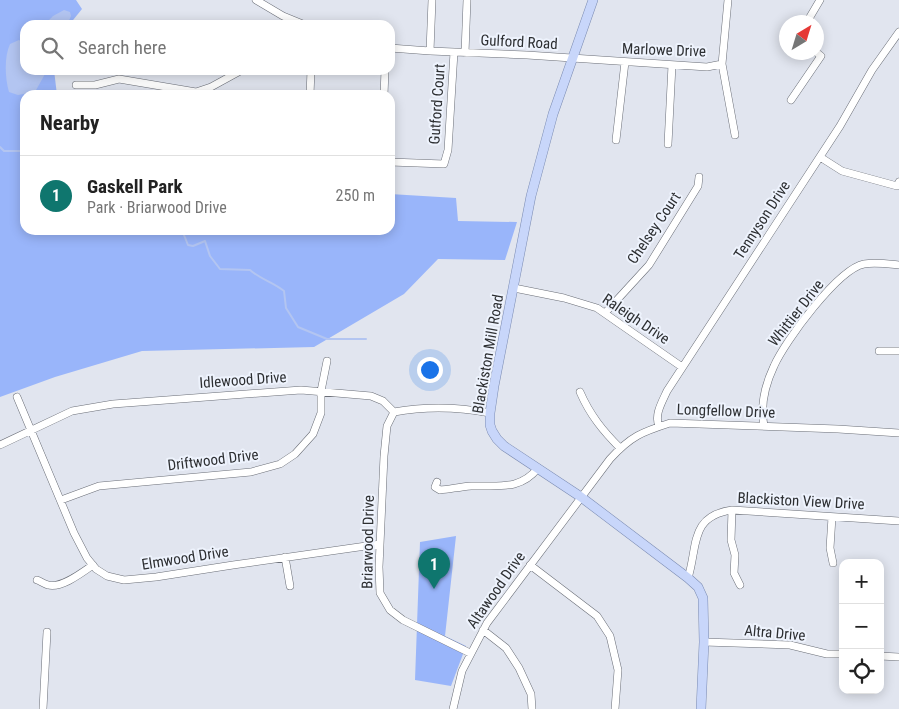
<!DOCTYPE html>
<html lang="en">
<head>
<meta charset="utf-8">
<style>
	:root { --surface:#fff; --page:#f6f6f6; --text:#222; --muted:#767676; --line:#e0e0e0; --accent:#0f766e }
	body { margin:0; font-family:"Roboto Condensed",sans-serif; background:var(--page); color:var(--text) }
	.controls { position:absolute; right:15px; bottom:15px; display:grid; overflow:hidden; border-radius:10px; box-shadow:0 2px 12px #0003 }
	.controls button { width:45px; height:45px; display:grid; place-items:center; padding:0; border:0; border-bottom:1px solid var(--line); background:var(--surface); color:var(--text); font:25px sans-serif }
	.compass { position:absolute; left:779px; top:15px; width:45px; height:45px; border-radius:50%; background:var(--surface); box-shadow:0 2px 12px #0003; rotate:38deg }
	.you { position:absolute; left:429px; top:369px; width:18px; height:18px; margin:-12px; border:4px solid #fff; border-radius:50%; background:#1a73e8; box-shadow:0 0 0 8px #1a73e833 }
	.badge { display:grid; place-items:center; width:32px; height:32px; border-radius:50%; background:var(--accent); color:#fff; font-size:16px; font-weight:700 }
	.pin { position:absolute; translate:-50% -41px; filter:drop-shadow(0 1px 2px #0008) }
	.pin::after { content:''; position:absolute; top:26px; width:18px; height:15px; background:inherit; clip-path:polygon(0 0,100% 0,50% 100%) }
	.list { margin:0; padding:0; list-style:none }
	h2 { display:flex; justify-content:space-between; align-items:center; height:65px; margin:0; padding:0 20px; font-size:21px }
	h2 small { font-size:16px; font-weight:400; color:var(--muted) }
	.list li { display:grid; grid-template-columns:32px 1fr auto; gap:15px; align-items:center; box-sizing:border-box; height:80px; padding:0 20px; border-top:1px solid var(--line) }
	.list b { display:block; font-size:19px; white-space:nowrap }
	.list p { margin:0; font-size:16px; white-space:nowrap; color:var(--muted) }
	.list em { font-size:16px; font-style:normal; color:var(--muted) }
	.icon { flex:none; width:28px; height:28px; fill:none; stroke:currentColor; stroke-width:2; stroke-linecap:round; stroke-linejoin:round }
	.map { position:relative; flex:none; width:899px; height:709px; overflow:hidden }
	.search { position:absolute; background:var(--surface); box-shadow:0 2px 12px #0003; left:20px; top:20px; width:375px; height:55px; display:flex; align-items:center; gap:12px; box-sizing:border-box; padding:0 18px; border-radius:15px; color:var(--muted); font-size:19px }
	.panel { position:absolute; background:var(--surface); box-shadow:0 2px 12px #0003; left:20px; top:90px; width:375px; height:145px; border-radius:15px }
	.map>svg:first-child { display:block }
	.green { fill:#99b5fa }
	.water { fill:#b3c5f1 }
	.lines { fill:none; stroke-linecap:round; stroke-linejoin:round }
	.stream { stroke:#b3c5f1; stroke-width:2 }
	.minor-casing { stroke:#6a6e77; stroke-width:8 }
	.major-casing { stroke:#7a8ab1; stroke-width:10 }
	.minor { stroke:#fff; stroke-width:7 }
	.major { stroke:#c8d6fa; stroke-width:9 }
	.labels { text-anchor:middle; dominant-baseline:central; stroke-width:4; stroke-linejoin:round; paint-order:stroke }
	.street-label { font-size:15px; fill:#2d2f32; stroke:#eef3fd }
</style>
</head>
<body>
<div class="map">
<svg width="899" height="709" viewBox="0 0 899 709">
	<rect width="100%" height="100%" fill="#e1e5ef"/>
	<path class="green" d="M 0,0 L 76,0 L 82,9 L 69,25 L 25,25 L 25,70 L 54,70 L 57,95 L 25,95 L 25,230 L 390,230 L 390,194 L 456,198 L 458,221 L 517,222 L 505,260 L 438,259 L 404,294 L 314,347 L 142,351 L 55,377 L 0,397 Z
		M 456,536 L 445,636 L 466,646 L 451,686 L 415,680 L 420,542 Z"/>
	<path class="water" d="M 64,10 L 70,12 L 71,16 L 67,25 L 44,25 L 53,16 Z
		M 19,40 L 25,44 L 25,70 L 57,70 L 45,74 L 35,92 L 18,95 L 9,92 C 5,78 4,57 10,44 Z"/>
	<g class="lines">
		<path class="stream" d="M 0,147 L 4,151 L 25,151
			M 182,230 L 188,245 L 193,246 L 205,241 L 210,256 L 220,269 L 250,270 C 260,279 273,282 284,291 L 286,308 L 298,327 L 327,339 L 366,339"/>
		<defs>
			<path id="minor" d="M 256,0 L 283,16 L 305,25
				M 728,0 L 722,64 L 735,135
				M 807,22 L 820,0
				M 390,48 L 430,51 L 527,55 L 707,67 L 722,64
				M 430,51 L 432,0
				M 465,53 L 467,0
				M 76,85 L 95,85 L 119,79 L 196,92 L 211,87 L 242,70
				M 310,95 L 311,70
				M 384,95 L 385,70
				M 791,100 L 821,56 L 816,52
				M 616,140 L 625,62
				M 668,144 L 672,65
				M 820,157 L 842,171 L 897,186 L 899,182
				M 390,162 L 444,164 L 448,150 L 454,52
				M 514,288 L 564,298 L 597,308 L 682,367
				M 605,313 L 649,265 L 698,186 L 699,177
				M 879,351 L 899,351
				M 580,392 C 590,415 603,431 620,448
				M 17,397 L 74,533 L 87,558 L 96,569 L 107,576 L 124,580 L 156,577 L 233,565 L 380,544
				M 394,412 L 387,426 L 384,456 L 379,567 L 380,593 L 390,610 L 403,620 L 470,653
				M 659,426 C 654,415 662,402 667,391 L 840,126 L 872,70 L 899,32
				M 764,426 C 760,405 765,385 774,366 C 785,341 838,269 864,264 C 875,262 889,264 899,265
				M 0,445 L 72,411 L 113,404 L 180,399 L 301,390 L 371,396 L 383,401 L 394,412 C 426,406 459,407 490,413
				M 437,482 L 435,487 L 440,490 C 450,489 460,487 471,486 C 497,485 520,491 538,468
				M 61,500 L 99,486 L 251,472 L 280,464 L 295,454 L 313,434 L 321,413 L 321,391 L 327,361
				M 732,510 L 731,540 L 735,555 L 734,573 L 740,585
				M 832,517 L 830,548 L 833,563
				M 285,557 L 290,586
				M 530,565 L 597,616 L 610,636 L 618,670 L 615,709
				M 688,578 C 698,547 689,516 732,510 L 899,521
				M 37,580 C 40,581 44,584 48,585 C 61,589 83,572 93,565
				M 483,630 L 506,648 L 519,668 L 531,694 L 532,709
				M 704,642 L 790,645 L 827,654 L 843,654
				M 880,656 L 899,657
				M 43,709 L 47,632
				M 453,709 L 462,671 L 487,623 L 610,459 C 631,436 642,432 670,423 L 838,429 L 899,433"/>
			<path id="major" d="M 593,0 L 553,114 L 531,196 L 494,386 L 490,413 L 490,425 L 492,431 L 497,439 L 504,446 L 581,497 L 688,578 L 698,587 L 703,598 L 704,642 L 701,709"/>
		</defs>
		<use href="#minor" class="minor-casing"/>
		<use href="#major" class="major-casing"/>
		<use href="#minor" class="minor"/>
		<use href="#major" class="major"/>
	</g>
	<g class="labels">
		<g class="street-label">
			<text transform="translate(519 42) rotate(3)">Gulford Road</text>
			<text transform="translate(664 50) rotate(2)">Marlowe Drive</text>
			<text transform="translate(437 104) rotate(-86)">Gutford Court</text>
			<text transform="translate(762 220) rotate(-57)">Tennyson Drive</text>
			<text transform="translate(654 228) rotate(-56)">Chelsey Court</text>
			<text transform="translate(796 313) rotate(-52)">Whittier Drive</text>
			<text transform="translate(636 319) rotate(34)">Raleigh Drive</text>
			<text transform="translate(488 354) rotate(-80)">Blackiston Mill Road</text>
			<text transform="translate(243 380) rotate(-4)">Idlewood Drive</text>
			<text transform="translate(726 411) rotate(2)">Longfellow Drive</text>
			<text transform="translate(213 460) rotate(-7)">Driftwood Drive</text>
			<text transform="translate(801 501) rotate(3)">Blackiston View Drive</text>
			<text transform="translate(368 542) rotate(-89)">Briarwood Drive</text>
			<text transform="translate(185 558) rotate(-9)">Elmwood Drive</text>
			<text transform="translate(496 590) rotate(-55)">Altawood Drive</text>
			<text transform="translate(775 633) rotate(5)">Altra Drive</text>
		</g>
	</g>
</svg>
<div class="controls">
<button>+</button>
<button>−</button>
<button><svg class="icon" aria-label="locate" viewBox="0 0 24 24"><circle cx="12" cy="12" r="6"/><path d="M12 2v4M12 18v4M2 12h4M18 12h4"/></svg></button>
</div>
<svg class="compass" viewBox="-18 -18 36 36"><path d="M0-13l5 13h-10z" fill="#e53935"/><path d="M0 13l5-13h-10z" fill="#767676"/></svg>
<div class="you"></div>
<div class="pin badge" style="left:434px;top:589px">1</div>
<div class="search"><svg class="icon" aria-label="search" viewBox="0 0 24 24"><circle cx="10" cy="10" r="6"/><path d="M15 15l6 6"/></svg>Search here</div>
<section class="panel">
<h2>Nearby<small></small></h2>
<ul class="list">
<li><span class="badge">1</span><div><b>Gaskell Park</b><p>Park · Briarwood Drive</p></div><em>250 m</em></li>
</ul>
</section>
</div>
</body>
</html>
